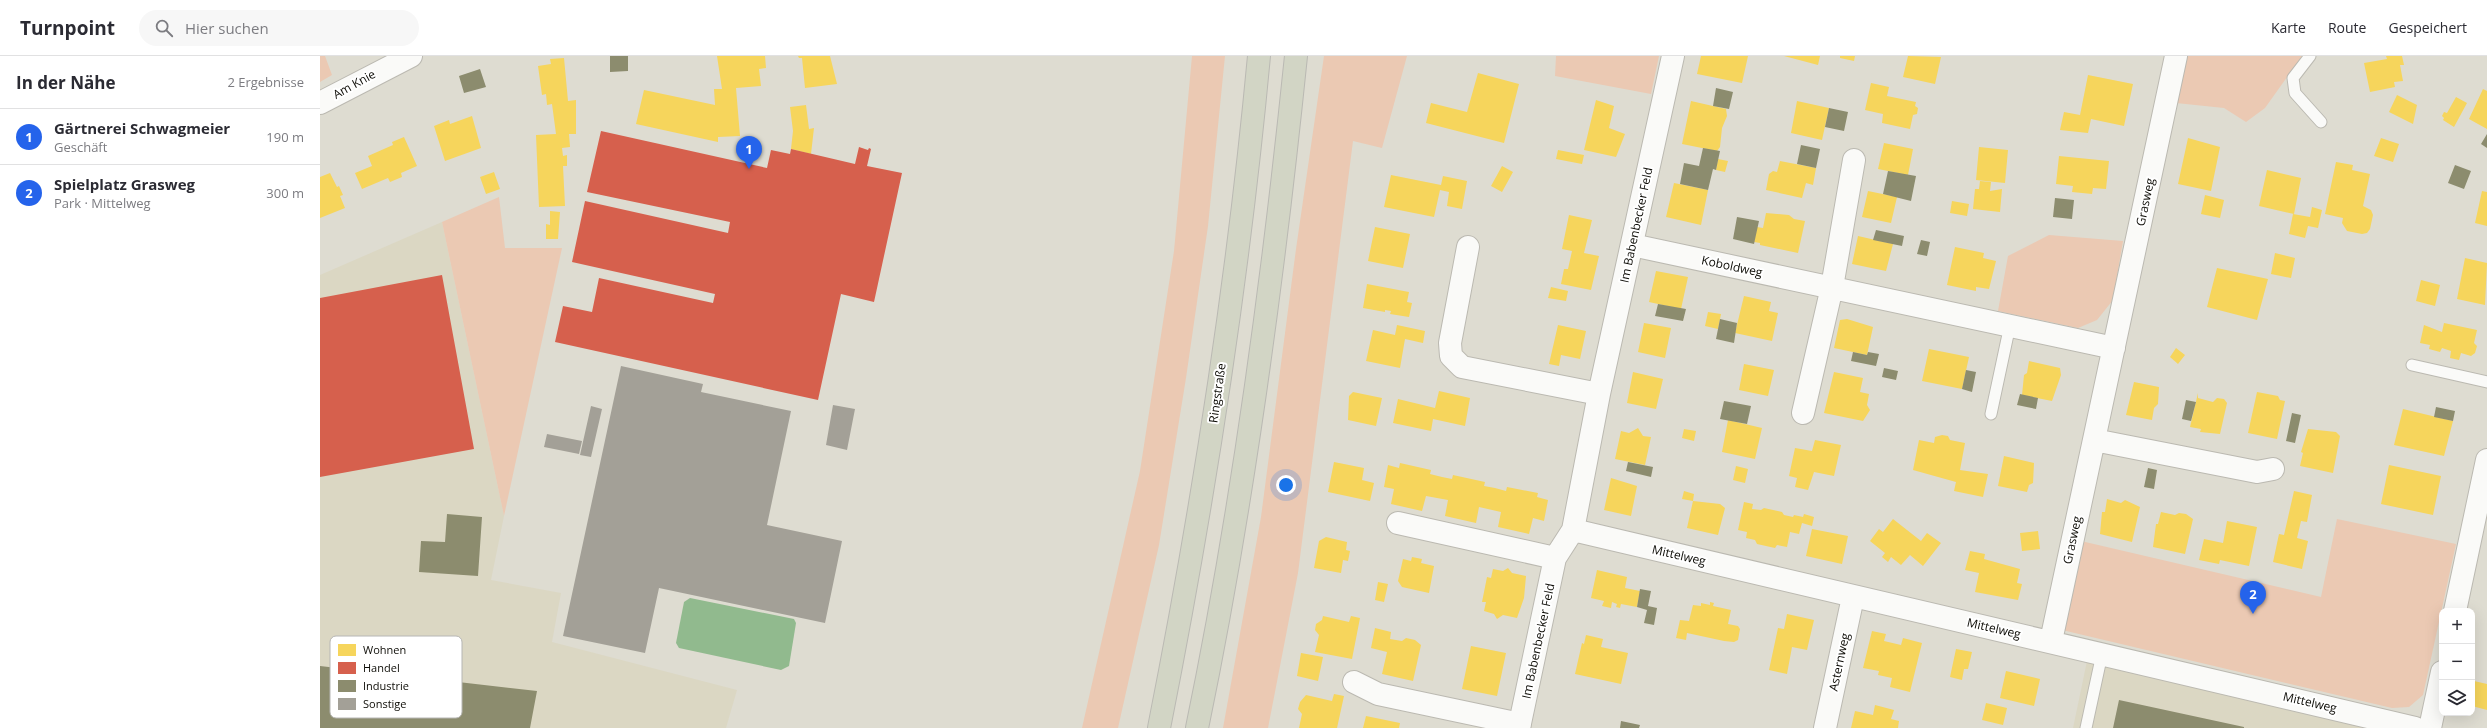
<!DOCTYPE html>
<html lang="de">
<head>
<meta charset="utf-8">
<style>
	:root { --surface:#fff; --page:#f7f7f7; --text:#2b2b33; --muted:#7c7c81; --line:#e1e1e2; --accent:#2563eb }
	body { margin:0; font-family:"Open Sans",sans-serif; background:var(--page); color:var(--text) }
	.controls { position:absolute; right:12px; bottom:12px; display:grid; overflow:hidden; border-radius:8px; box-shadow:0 4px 16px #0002 }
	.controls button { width:36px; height:36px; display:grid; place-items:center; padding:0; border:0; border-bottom:1px solid var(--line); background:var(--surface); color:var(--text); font:20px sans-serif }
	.you { position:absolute; left:966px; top:429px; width:14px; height:14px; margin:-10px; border:3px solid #fff; border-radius:50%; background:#1a73e8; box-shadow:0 0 0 6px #1a73e833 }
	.badge { display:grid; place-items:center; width:26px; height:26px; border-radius:50%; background:var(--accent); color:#fff; font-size:13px; font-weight:700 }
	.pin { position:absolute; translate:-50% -33px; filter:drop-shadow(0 1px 2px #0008) }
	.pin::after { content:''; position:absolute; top:21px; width:14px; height:12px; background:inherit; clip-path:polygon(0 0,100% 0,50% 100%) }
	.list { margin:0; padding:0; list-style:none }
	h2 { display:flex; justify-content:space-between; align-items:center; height:52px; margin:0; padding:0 16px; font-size:17px }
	h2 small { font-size:13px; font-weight:400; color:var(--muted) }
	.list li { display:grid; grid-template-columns:26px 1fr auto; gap:12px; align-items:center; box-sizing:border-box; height:56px; padding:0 16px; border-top:1px solid var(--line) }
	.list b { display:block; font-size:15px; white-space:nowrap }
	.list p { margin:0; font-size:13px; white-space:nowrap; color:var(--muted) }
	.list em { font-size:13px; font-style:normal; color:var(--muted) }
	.icon { flex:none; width:22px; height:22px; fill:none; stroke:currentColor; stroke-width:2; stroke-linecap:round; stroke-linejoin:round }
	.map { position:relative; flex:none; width:2167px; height:672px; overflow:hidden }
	header { display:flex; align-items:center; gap:24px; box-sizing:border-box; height:56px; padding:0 20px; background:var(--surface); border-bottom:1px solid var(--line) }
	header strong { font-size:19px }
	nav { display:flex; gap:22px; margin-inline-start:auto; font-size:14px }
	.search { width:280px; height:36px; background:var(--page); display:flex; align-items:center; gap:10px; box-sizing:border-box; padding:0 14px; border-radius:22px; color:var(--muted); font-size:15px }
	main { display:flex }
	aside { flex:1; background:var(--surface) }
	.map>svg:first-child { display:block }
	.built { fill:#dbd7c3 }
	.green { fill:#ebc9b3 }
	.water { fill:#91ba8e }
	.homes { fill:#f6d55c }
	.shops { fill:#d6604d }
	.industry { fill:#8c8c6e }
	.building { fill:#a3a097 }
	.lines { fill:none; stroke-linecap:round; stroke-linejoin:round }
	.lane-casing { stroke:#bbb9b1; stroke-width:13 }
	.street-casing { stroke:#bbb9b1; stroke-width:24 }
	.highway-casing { stroke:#bab9b3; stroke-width:24 }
	.lane { stroke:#fafaf8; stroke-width:11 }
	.street { stroke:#fafaf8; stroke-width:22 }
	.highway { stroke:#d2d5c5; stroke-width:22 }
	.labels { text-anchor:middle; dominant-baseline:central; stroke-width:4; stroke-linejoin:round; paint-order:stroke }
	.street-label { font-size:12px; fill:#0d0c06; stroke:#fff }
	.key { fill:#fff; stroke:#b6b6b4; stroke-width:1 }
	.key-label { font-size:11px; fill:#0d0c06 }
</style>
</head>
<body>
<header>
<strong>Turnpoint</strong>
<div class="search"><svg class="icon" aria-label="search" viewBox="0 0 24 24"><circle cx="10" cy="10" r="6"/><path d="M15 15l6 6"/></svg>Hier suchen</div>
<nav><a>Karte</a><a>Route</a><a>Gespeichert</a></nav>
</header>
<main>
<aside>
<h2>In der Nähe<small>2 Ergebnisse</small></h2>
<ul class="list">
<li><span class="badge">1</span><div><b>Gärtnerei Schwagmeier</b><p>Geschäft</p></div><em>190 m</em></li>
<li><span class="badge">2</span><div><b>Spielplatz Grasweg</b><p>Park · Mittelweg</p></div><em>300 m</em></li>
</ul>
</aside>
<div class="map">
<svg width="2167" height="672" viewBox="0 0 2167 672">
	<rect width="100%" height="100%" fill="#dedcd1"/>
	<path class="built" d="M 122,166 L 184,460 L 171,524 L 241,537 L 232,586 L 417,634 L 406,672 L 0,672 L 0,219 Z
		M 1767,605 L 2044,672 L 1753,672 Z"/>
	<path class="green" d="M 0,0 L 5,0 L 12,19 L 0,26 Z
		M 872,0 L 905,0 L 888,170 L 866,322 L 839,489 L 798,672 L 762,672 L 820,415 L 854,195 Z
		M 1004,0 L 1087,0 L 1062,92 L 1033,85 L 978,517 L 948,672 L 903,672 L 941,461 L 976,193 Z
		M 1236,0 L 1339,0 L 1331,38 L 1235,20 Z
		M 1867,0 L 1982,0 L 1945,52 L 1926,66 L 1904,52 L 1856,47 Z
		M 179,141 L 185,192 L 242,192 L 184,460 L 122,166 Z
		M 1729,179 L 1803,185 L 1793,244 L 1777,264 L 1758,272 L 1678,255 L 1688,200 Z
		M 2017,463 L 2136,488 L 2103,639 L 2089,651 L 2072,652 L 1742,574 L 1761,485 L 2001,541 Z"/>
	<path class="water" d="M 370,542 L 474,563 L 476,567 L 469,610 L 461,614 L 359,592 L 356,587 L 364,546 Z"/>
	<path class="homes" d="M 397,0 L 445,0 L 446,12 L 439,13 L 441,30 L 416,32 L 420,80 L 398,81 L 398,86 L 316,68 L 324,34 L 395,49 L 394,33 L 402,33 Z
		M 478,0 L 510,0 L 517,28 L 485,32 L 482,2 L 479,2 Z
		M 1381,0 L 1428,0 L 1422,27 L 1377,18 Z
		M 1464,0 L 1500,0 L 1498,9 Z
		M 1520,0 L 1535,0 L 1534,5 L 1520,2 Z
		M 1588,0 L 1621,1 L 1615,28 L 1583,21 Z
		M 2066,0 L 2082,0 L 2084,9 L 2080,9 L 2083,25 L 2074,26 L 2075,31 L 2050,36 L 2044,7 L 2067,3 Z
		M 244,2 L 248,45 L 256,44 L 256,78 L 249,78 L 250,91 L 242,92 L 243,100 L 247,99 L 247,110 L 243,110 L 245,150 L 219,151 L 216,79 L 236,78 L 232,48 L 227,49 L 226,38 L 222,39 L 218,10 L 231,8 L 230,3 Z
		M 1158,17 L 1199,28 L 1184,87 L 1106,67 L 1111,47 L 1147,56 Z
		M 1768,19 L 1813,28 L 1804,70 L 1771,63 L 1768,77 L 1740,74 L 1744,56 L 1760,59 Z
		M 1551,27 L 1569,31 L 1567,40 L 1596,46 L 1595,50 L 1598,52 L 1597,58 L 1593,59 L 1590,73 L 1562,67 L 1563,58 L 1545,54 Z
		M 2163,33 L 2167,35 L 2167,73 L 2149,63 Z
		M 2077,39 L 2097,49 L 2093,68 L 2069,56 Z
		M 2136,41 L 2147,47 L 2134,71 L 2123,64 L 2124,62 L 2122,60 L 2124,56 L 2127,57 Z
		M 1276,44 L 1294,50 L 1289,72 L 1305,78 L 1296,101 L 1264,94 Z
		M 1371,45 L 1406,53 L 1407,60 L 1402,72 L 1400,91 L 1397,95 L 1362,88 Z
		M 1477,45 L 1509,52 L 1502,84 L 1471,77 Z
		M 486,49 L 489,73 L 494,72 L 491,98 L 471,93 L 473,75 L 470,51 Z
		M 152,60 L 161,92 L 125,105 L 114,70 L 129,64 L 130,68 Z
		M 84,81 L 97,110 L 81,117 L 82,121 L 70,126 L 68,122 L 42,133 L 35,117 L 52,110 L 48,100 L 73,89 L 72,86 Z
		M 1868,82 L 1900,91 L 1891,135 L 1858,128 Z
		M 2061,82 L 2079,88 L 2073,106 L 2054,100 Z
		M 1564,87 L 1593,93 L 1588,119 L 1558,113 Z
		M 1659,91 L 1688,94 L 1685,127 L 1656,124 Z
		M 1238,94 L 1264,99 L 1262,108 L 1236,103 Z
		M 1739,100 L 1789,105 L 1786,133 L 1773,132 L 1772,138 L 1752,136 L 1753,130 L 1736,128 Z
		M 1398,103 L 1408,105 L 1405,116 L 1396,114 Z
		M 1460,105 L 1496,112 L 1493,129 L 1486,127 L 1482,142 L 1446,134 L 1449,118 L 1453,115 L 1457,116 Z
		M 2016,106 L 2033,109 L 2032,114 L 2050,118 L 2043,150 L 2051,154 L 2053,159 L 2050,173 L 2047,177 L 2042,178 L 2027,175 L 2022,167 L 2023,162 L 2005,158 Z
		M 1182,110 L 1193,116 L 1182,136 L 1171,130 Z
		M 1947,114 L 1981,122 L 1974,158 L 1939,150 Z
		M 174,116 L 180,133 L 166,138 L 160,121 Z
		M 10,117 L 17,131 L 19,130 L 23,139 L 20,140 L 25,152 L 0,162 L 0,121 Z
		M 1071,119 L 1121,129 L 1123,120 L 1147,125 L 1142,153 L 1127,150 L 1129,136 L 1120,134 L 1114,161 L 1064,151 Z
		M 1660,125 L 1671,126 L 1670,135 L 1682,133 L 1680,156 L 1653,153 L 1655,133 L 1659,133 Z
		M 1354,127 L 1388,134 L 1381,169 L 1346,161 Z
		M 1548,135 L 1577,141 L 1571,167 L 1542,161 Z
		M 2162,135 L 2167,136 L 2167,170 L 2155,167 Z
		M 1885,139 L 1904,144 L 1900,162 L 1881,158 Z
		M 1632,145 L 1649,148 L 1647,160 L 1630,157 Z
		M 1992,151 L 2002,154 L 1998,172 L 1988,170 L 1985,182 L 1969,178 L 1973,158 L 1990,161 Z
		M 230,155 L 240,156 L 238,183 L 226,183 L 226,168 L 230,169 Z
		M 1446,157 L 1469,159 L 1474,163 L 1485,165 L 1478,197 L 1440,189 L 1440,187 L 1434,186 L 1437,171 L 1443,172 Z
		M 1249,159 L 1272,164 L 1264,197 L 1279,200 L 1271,234 L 1241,228 L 1244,213 L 1248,213 L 1252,195 L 1242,193 Z
		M 1055,171 L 1090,178 L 1083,212 L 1048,205 Z
		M 1538,180 L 1573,188 L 1566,215 L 1532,208 Z
		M 1635,191 L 1664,197 L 1663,202 L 1676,205 L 1669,233 L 1656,231 L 1656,235 L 1627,229 Z
		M 1955,197 L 1975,202 L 1971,222 L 1951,218 Z
		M 2145,202 L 2167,207 L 2165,249 L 2137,243 Z
		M 1897,212 L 1948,223 L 1937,264 L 1887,251 Z
		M 1336,215 L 1368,221 L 1361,253 L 1329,246 Z
		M 2101,224 L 2120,229 L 2115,250 L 2096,245 Z
		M 1047,228 L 1089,236 L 1087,246 L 1092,247 L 1089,261 L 1070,258 L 1071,255 L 1065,254 L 1065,256 L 1043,252 Z
		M 1231,231 L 1248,235 L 1246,245 L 1228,242 Z
		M 1424,240 L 1451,246 L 1449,255 L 1458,257 L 1452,285 L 1415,277 Z
		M 1388,256 L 1401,258 L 1398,273 L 1385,270 Z
		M 1527,263 L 1553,271 L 1547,299 L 1514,292 L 1520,264 Z
		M 1324,267 L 1351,272 L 1345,302 L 1318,296 Z
		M 2124,267 L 2157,274 L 2154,287 L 2157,290 L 2155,297 L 2151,300 L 2141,297 L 2139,304 L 2130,302 L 2131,295 L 2122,292 L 2120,296 L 2109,293 L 2110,289 L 2100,287 L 2104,269 L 2122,276 Z
		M 1077,269 L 1105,275 L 1103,287 L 1085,283 L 1080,312 L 1046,305 L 1053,274 L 1075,279 Z
		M 1238,269 L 1266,275 L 1260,303 L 1241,299 L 1239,310 L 1229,308 Z
		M 1856,292 L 1865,299 L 1858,308 L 1850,301 Z
		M 1609,293 L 1649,301 L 1642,333 L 1602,325 Z
		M 1709,305 L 1740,312 L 1741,319 L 1732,345 L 1702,339 L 1704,319 L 1707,317 Z
		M 1424,308 L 1454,314 L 1448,340 L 1419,334 Z
		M 1313,316 L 1343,323 L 1336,353 L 1307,347 Z
		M 1514,316 L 1543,322 L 1540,336 L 1549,338 L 1547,349 L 1550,354 L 1543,365 L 1504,357 Z
		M 1814,326 L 1839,331 L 1838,348 L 1834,352 L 1832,364 L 1806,359 Z
		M 1119,335 L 1150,342 L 1145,370 L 1113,363 L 1111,375 L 1073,367 L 1078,343 L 1115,352 Z
		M 1033,336 L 1062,342 L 1056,370 L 1028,364 L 1029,340 Z
		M 1937,336 L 1958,340 L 1960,344 L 1965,345 L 1957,383 L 1928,377 Z
		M 1878,337 L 1878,342 L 1893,346 L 1897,342 L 1904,343 L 1907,347 L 1900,378 L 1880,376 L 1881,373 L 1870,371 Z
		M 2083,353 L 2133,365 L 2124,400 L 2074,389 Z
		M 1408,364 L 1442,372 L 1435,403 L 1402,396 Z
		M 1318,372 L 1323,380 L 1331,381 L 1325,409 L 1295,403 L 1301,375 L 1309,377 Z
		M 1364,373 L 1376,375 L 1374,385 L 1362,382 Z
		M 1988,373 L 2016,376 L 2020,380 L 2013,417 L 1980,410 L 1983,397 L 1981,396 Z
		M 1622,379 L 1628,380 L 1630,384 L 1645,387 L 1640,414 L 1668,418 L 1663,441 L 1634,435 L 1636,426 L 1593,414 L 1599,384 L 1614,387 L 1615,381 Z
		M 1495,384 L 1521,389 L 1514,420 L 1494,416 L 1488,434 L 1475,431 L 1477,422 L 1469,420 L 1475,392 L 1492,395 Z
		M 1684,400 L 1714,407 L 1713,427 L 1709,429 L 1707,436 L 1678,430 Z
		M 1014,406 L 1044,412 L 1042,424 L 1054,427 L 1050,445 L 1008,436 Z
		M 1080,407 L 1111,414 L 1110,418 L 1122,421 L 1132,423 L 1133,419 L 1165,426 L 1164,430 L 1175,432 L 1186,435 L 1187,431 L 1218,437 L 1217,441 L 1228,444 L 1224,465 L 1213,462 L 1209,478 L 1178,471 L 1181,456 L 1159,451 L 1156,467 L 1125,460 L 1128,444 L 1106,440 L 1102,455 L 1071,448 L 1074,433 L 1064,431 L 1068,409 L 1079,412 Z
		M 2069,409 L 2121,420 L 2113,459 L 2061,448 Z
		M 1416,410 L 1428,413 L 1425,427 L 1413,424 Z
		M 1291,422 L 1317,430 L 1311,460 L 1284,454 Z
		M 1364,435 L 1374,438 L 1373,445 L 1400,448 L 1405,452 L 1398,479 L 1367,472 L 1373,445 L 1362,443 Z
		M 1974,435 L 1992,439 L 1987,466 L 1981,465 L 1977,482 L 1988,485 L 1982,513 L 1953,506 L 1959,478 L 1964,479 Z
		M 1787,443 L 1801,447 L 1805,444 L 1820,451 L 1812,486 L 1780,478 L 1782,456 L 1785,456 Z
		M 1424,446 L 1433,448 L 1432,453 L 1441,454 L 1444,452 L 1462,456 L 1464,459 L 1473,461 L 1474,459 L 1483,461 L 1484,458 L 1494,461 L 1492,470 L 1482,467 L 1479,478 L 1470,476 L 1467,491 L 1457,489 L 1455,492 L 1437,488 L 1435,484 L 1426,482 L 1427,476 L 1418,474 Z
		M 1841,456 L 1855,459 L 1859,457 L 1866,458 L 1873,463 L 1865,498 L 1833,491 L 1836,468 L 1838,468 Z
		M 1573,463 L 1601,485 L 1607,477 L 1621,487 L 1603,510 L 1590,499 L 1581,509 L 1571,501 L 1568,506 L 1562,501 L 1565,497 L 1550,485 L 1559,473 L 1563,476 Z
		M 1907,465 L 1937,471 L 1929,510 L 1900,504 L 1899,508 L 1879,504 L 1884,483 L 1903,487 Z
		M 1492,473 L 1528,480 L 1522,508 L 1486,500 Z
		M 1718,475 L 1720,493 L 1702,495 L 1700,477 Z
		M 1006,481 L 1027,486 L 1026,494 L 1030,495 L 1028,505 L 1023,504 L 1021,517 L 994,512 L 999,485 Z
		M 1650,495 L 1665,498 L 1664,503 L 1700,513 L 1697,527 L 1702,528 L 1698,544 L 1655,536 L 1659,517 L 1645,514 Z
		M 1092,501 L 1102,503 L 1101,507 L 1114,510 L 1109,537 L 1082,531 L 1078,525 L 1083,503 L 1091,505 Z
		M 1188,512 L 1192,517 L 1206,520 L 1204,542 L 1197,562 L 1183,559 L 1177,563 L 1174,558 L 1164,555 L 1166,546 L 1162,546 L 1167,521 L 1171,522 L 1173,513 L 1183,515 Z
		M 1277,514 L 1307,521 L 1305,532 L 1320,535 L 1317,551 L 1301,548 L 1300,552 L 1296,551 L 1297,548 L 1292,546 L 1291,552 L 1282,550 L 1284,545 L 1271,542 Z
		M 1058,526 L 1068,528 L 1064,546 L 1055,544 Z
		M 1390,546 L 1394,547 L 1393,550 L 1411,554 L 1408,568 L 1418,570 L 1420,573 L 1418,584 L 1414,586 L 1404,585 L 1367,577 L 1366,584 L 1356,582 L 1360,564 L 1369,565 L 1373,549 L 1381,550 L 1381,547 L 1390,549 Z
		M 1467,558 L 1494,564 L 1487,594 L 1472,591 L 1467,618 L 1449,614 L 1458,572 L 1464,573 Z
		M 1003,560 L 1029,566 L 1031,560 L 1040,562 L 1032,603 L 995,596 L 999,579 L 995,574 L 996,568 L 1002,564 Z
		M 1055,572 L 1071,576 L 1070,583 L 1082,585 L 1086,582 L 1095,584 L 1101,589 L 1093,625 L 1062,618 L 1067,596 L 1051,592 Z
		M 1552,575 L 1566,578 L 1564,585 L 1581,589 L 1583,582 L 1602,587 L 1590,636 L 1570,631 L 1572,622 L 1558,619 L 1559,615 L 1543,612 Z
		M 1266,579 L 1283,583 L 1281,591 L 1308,597 L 1301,628 L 1255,618 L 1262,587 L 1264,588 Z
		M 1151,590 L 1186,597 L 1177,640 L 1142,633 Z
		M 1636,593 L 1652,596 L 1648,613 L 1644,613 L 1642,624 L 1630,621 Z
		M 981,597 L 1003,601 L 998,625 L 977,620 Z
		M 1686,615 L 1720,623 L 1714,650 L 1680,642 Z
		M 2154,625 L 2167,628 L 2167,654 L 2152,650 Z
		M 1014,638 L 1024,640 L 1017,672 L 979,672 L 982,658 L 978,653 L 980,646 L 986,639 L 1012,645 Z
		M 1666,647 L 1687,652 L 1683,669 L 1662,664 Z
		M 1555,649 L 1574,654 L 1571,663 L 1579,665 L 1578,672 L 1531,672 L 1535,655 L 1553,659 Z
		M 1046,660 L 1080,667 L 1079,672 L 1043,672 Z"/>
	<path class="shops" d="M 281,75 L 447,112 L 451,94 L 470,98 L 471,93 L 535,108 L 539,91 L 548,94 L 549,92 L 551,93 L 547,110 L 582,117 L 554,246 L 521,238 L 498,344 L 235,286 L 243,250 L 272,256 L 279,222 L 393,247 L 395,238 L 252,206 L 265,145 L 408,177 L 410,166 L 267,136 Z
		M 122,219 L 154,393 L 0,421 L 0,242 Z"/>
	<path class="industry" d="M 290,0 L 308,0 L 308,15 L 290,16 Z
		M 160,13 L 166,31 L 144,37 L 139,20 Z
		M 1396,32 L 1413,36 L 1409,53 L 1393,50 Z
		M 1509,52 L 1528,56 L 1524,75 L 1505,71 Z
		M 2167,78 L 2167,92 L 2161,88 Z
		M 1481,89 L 1500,93 L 1496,112 L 1477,108 Z
		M 1383,92 L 1400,95 L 1396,114 L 1393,113 L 1388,134 L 1360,128 L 1364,107 L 1379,110 Z
		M 2135,109 L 2151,115 L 2144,133 L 2128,127 Z
		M 1568,115 L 1596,120 L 1591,145 L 1563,138 Z
		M 1735,142 L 1754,144 L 1752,163 L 1733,161 Z
		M 1417,161 L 1439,165 L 1434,188 L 1413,183 Z
		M 1556,174 L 1584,180 L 1582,190 L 1553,184 Z
		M 1601,184 L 1610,186 L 1607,200 L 1597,198 Z
		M 1338,248 L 1366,253 L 1363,265 L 1335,260 Z
		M 1400,263 L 1417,267 L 1414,287 L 1396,283 Z
		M 1533,296 L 1547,299 L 1548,296 L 1559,298 L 1556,310 L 1531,305 Z
		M 1564,312 L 1578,315 L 1576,324 L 1562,321 Z
		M 1646,314 L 1656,316 L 1652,336 L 1642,333 Z
		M 1700,338 L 1718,342 L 1716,353 L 1697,349 Z
		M 1866,344 L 1876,346 L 1871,365 L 1862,363 Z
		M 1404,345 L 1431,350 L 1427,368 L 1400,363 Z
		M 2116,351 L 2135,355 L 2133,365 L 2114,361 Z
		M 1972,357 L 1981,359 L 1975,387 L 1966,385 Z
		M 1308,406 L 1333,411 L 1331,421 L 1306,415 Z
		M 1828,412 L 1837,414 L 1834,433 L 1824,431 Z
		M 127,458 L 162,461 L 158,520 L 99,516 L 101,485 L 125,486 Z
		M 1320,533 L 1331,535 L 1328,550 L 1337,552 L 1334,569 L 1324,567 L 1327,554 L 1317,551 Z
		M 0,610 L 217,635 L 210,672 L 0,672 Z
		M 1799,644 L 1924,671 L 1924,672 L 1793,672 Z
		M 1301,665 L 1320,669 L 1319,672 L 1300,672 Z"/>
	<path class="building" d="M 301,310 L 383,328 L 381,336 L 471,355 L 447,469 L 522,485 L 505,567 L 339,532 L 325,597 L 243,580 Z
		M 513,349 L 535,353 L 527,394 L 506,389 Z
		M 271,350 L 282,353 L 271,401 L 260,399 Z
		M 227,378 L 262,385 L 259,398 L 224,391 Z"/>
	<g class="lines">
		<defs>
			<path id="lane" d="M 1990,0 L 1973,22 L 1975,37 L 2001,66
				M 2092,309 L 2167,326
				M 1671,358 L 1690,269
				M 1766,672 L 1782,598"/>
			<path id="street" d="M 0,47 L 91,0
				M 1312,189 L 1794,292
				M 1148,191 L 1130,287 L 1131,300 L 1142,311 L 1279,338
				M 1483,357 L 1512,231 L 1534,104
				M 1774,384 L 1937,416 L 1953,413
				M 1078,467 L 1235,502
				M 1253,474 L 2095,672
				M 2135,555 L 2167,404
				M 1731,585 L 1856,0
				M 1034,626 L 1058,638 L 1200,668
				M 1199,672 L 1235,502 L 1253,474 L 1279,338 L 1353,0
				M 1505,672 L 1533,541
				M 2110,672 L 2122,616"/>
			<path id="highway" d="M 839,672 C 883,450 918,226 939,0
				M 877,672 C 923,450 953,225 976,0"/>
		</defs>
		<use href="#lane" class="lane-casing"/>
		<use href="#street" class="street-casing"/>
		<use href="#highway" class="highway-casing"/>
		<use href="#lane" class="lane"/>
		<use href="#street" class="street"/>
		<use href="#highway" class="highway"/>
	</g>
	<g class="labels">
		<g class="street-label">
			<text transform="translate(34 28) rotate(-29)">Am Knie</text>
			<text transform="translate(1825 146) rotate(-78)">Grasweg</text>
			<text transform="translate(1316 169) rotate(-78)">Im Babenbecker Feld</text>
			<text transform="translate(1412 210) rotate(12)">Koboldweg</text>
			<text transform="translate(897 337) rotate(-82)">Ringstraße</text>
			<text transform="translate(1752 484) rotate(-78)">Grasweg</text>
			<text transform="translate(1359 499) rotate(13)">Mittelweg</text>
			<text transform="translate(1674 572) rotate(13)">Mittelweg</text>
			<text transform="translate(1218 585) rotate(-78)">Im Babenbecker Feld</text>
			<text transform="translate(1519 606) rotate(-78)">Asternweg</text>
			<text transform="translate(1990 646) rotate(13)">Mittelweg</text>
		</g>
	</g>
	<rect x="10" y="580" width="132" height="82" rx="6" class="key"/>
	<rect x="18" y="588" width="18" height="12" fill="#f6d55c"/>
	<rect x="18" y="606" width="18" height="12" fill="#d6604d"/>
	<rect x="18" y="624" width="18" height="12" fill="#8c8c6e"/>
	<rect x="18" y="642" width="18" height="12" fill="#a3a097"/>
	<g class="key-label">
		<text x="43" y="598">Wohnen</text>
		<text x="43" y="616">Handel</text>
		<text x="43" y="634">Industrie</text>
		<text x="43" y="652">Sonstige</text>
	</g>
</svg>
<div class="controls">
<button>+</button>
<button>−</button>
<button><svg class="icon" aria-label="layers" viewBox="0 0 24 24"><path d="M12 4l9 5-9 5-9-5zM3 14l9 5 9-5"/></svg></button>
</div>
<div class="you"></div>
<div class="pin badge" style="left:429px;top:113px">1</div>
<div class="pin badge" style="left:1933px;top:558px">2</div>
</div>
</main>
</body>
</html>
